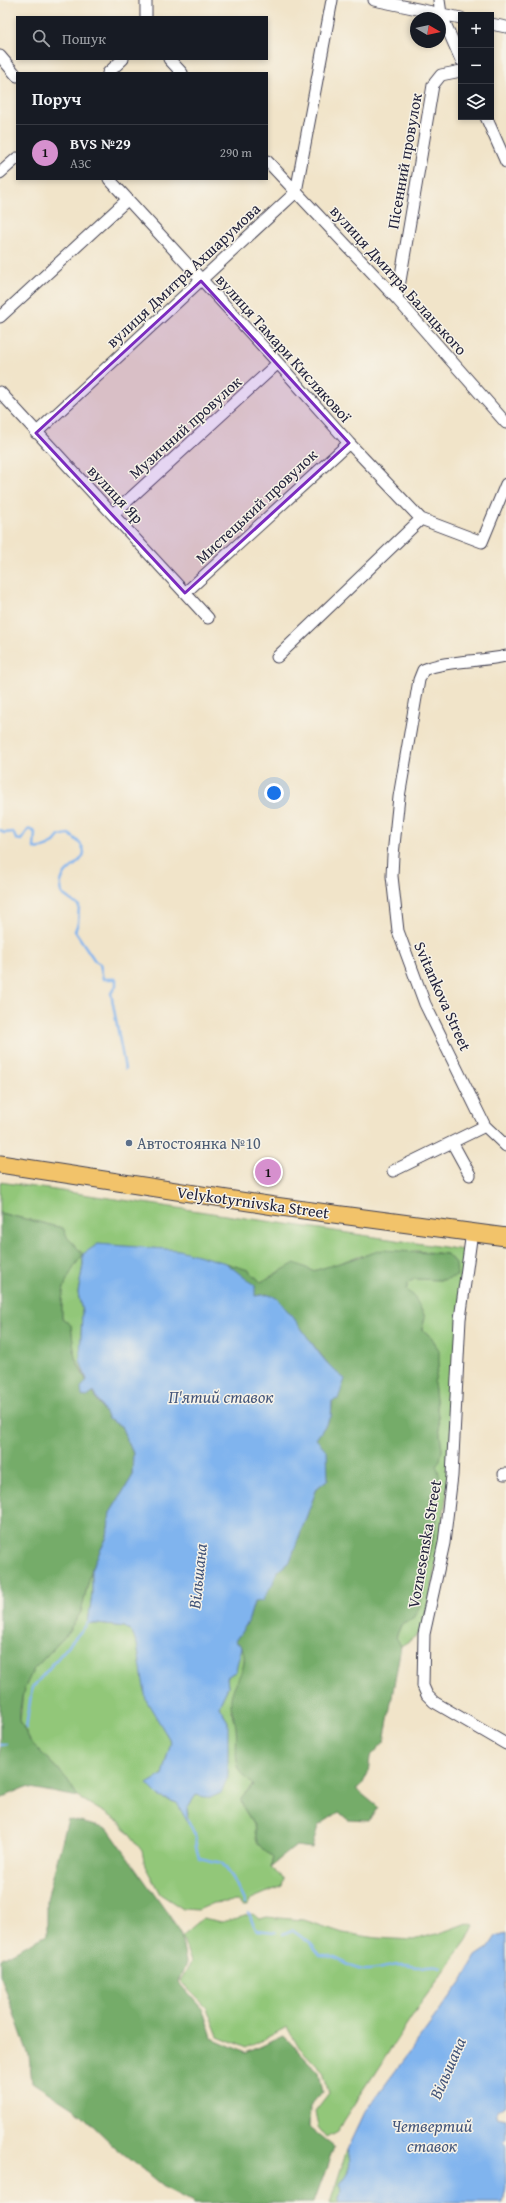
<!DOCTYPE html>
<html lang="uk">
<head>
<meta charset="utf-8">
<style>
	:root { --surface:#171b24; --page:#242831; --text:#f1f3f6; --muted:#9ea1a6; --line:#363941; --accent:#d690ce }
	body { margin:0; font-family:"Gentium Book Plus",serif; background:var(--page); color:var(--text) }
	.controls { position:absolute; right:12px; top:12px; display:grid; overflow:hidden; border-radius:0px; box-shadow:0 2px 6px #0003 }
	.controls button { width:36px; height:36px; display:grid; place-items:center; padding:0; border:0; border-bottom:1px solid var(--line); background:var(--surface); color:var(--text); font:20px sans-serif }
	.compass { position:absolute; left:410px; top:12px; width:36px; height:36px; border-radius:50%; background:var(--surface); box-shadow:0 2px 6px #0003; rotate:99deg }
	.you { position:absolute; left:274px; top:793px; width:14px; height:14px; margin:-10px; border:3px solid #fff; border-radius:50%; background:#1a73e8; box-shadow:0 0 0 6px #1a73e833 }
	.badge { display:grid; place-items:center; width:26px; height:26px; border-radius:50%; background:var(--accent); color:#111; font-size:13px; font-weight:700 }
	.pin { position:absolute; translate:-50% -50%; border:2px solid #fff; box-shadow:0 1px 4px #0006 }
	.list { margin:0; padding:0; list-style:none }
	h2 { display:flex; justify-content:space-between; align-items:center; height:52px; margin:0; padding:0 16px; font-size:17px }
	h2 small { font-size:13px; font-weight:400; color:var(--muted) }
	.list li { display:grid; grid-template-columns:26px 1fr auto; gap:12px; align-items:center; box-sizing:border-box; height:56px; padding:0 16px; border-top:1px solid var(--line) }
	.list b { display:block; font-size:15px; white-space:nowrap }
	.list p { margin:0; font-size:13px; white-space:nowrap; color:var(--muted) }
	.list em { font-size:13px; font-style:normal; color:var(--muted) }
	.icon { flex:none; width:22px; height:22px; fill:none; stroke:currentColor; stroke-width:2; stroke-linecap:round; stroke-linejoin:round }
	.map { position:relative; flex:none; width:506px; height:2203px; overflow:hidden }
	.search { position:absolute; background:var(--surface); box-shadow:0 2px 6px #0003; left:16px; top:16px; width:252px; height:44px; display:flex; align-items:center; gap:10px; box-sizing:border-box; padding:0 14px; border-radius:0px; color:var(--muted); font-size:15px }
	.panel { position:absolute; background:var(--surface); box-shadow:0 2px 6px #0003; left:16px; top:72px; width:252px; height:108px; border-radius:0px }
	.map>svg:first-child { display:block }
	.green { fill:#92c779; stroke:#5a745a }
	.forest { fill:#75ac69; stroke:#4c6752 }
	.water { fill:#80b4ee; stroke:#516b94 }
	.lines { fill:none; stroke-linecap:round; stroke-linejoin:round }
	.stream { stroke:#80b4ee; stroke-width:2.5 }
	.street-casing { stroke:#413f50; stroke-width:13 }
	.primary-casing { stroke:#413f50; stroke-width:19 }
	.street { stroke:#fff; stroke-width:11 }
	.primary { stroke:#f2c36a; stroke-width:17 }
	.marked { fill:#7b2cbf; fill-opacity:0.2; stroke:#7b2cbf; stroke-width:3; stroke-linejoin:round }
	.service-dot { fill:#5c6f8a; stroke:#f7f3e8; stroke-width:1.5 }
	.labels { text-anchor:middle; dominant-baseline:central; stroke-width:3; stroke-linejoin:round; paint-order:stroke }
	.street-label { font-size:16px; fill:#22223b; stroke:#f7f3e8 }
	.service-label { font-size:16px; fill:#4e5e75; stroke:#f7f3e8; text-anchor:start }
	.water-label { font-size:17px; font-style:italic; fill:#43557a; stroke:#f7f3e8 }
</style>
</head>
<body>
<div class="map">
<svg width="506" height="2203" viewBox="0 0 506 2203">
	<rect width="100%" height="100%" fill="#f7f3e8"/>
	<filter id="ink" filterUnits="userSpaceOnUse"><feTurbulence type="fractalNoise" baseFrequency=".025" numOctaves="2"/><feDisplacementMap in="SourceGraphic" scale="8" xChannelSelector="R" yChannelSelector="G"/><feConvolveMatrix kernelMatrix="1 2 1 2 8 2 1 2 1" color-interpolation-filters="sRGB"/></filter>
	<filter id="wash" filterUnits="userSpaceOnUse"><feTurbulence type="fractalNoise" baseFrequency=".012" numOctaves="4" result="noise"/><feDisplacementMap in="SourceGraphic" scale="16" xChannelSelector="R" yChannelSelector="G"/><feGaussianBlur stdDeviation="0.9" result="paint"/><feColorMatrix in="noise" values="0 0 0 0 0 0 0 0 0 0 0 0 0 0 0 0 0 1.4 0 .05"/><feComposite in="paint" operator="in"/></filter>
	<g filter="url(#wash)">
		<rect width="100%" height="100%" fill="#f1e4c9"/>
		<path class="green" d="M 0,1182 L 464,1250 L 448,1486 L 426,1625 L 414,1638 L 401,1646 L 396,1638 L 401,1625 L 413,1618 L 420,1605 L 437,1519 L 430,1496 L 437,1489 L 436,1465 L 442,1450 L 434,1383 L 439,1363 L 430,1336 L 422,1329 L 425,1317 L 414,1296 L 406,1291 L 408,1283 L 414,1279 L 443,1280 L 456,1264 L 447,1254 L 416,1251 L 358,1256 L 332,1266 L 313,1271 L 282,1270 L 261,1282 L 248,1270 L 215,1261 L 83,1254 L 83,1265 L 78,1293 L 82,1311 L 80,1361 L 87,1380 L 75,1358 L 71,1325 L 62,1318 C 61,1286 65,1280 82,1254 L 67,1237 L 63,1228 L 0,1213 Z
			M 92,1568 L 92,1595 L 88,1623 L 125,1627 L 132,1633 L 137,1644 L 147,1700 L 171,1742 L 162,1775 L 147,1784 L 160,1797 L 177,1803 L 188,1815 L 187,1808 L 196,1795 L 210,1797 L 228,1722 L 219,1706 L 228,1687 L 227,1677 L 236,1671 L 237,1661 L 248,1622 L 243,1671 L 235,1686 L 231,1711 L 236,1722 L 238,1766 L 243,1775 L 253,1784 L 241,1798 C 241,1809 250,1816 254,1826 C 256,1833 255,1841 261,1847 C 264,1851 269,1854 273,1858 L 270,1867 L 284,1879 L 282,1886 L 249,1900 L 248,1905 L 243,1905 L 237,1901 L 214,1903 L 198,1910 L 183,1909 L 160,1894 L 145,1866 L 142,1851 L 120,1822 L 78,1797 L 67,1779 L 30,1741 L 20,1721 L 23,1692 L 33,1670 L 68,1633 L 81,1612 Z
			M 253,1914 L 259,1919 L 266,1917 L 304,1920 L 343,1933 L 377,1938 L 413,1940 L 440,1933 L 467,1923 L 474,1925 L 467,1940 L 418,2007 L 337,2131 L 326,2137 L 318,2127 L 315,2111 L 329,2093 L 323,2072 L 298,2046 L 287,2027 L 247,2048 L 218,2036 L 207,2008 L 180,1981 L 191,1962 L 182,1936 L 203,1918 L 222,1922 Z
			M 347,2150 C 353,2165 349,2172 339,2184 L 342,2190 L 338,2198 L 339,2203 L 330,2203 Z"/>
		<path class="forest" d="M 0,1213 L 63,1228 L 67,1237 L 83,1254 C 65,1280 61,1286 62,1318 L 71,1325 L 75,1358 L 81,1371 L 108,1419 L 121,1426 L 133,1453 L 132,1477 L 110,1513 L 107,1537 L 92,1568 L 81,1612 L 68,1633 L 33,1670 L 23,1692 L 20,1710 L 20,1721 L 30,1741 L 67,1779 L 78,1797 L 26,1787 L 0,1798 Z
			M 382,1250 L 447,1254 L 456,1264 L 457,1276 L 443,1280 L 414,1279 L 408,1283 L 406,1290 L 414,1296 L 425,1317 L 422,1329 L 430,1336 L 439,1350 L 439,1363 L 434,1383 L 442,1450 L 440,1460 L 436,1465 C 442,1478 440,1486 430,1496 L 437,1519 L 420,1606 L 413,1618 L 401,1625 L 396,1637 L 401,1646 L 384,1742 L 370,1757 L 368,1773 L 362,1785 L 356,1789 L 378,1807 L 369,1821 L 348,1820 L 339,1812 L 318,1826 L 312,1848 L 296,1846 L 270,1867 L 273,1858 C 269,1854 264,1851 261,1847 C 255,1841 256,1833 254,1826 C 250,1815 241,1809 241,1798 L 253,1785 C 247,1779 242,1775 239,1768 C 233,1754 239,1736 235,1722 C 233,1713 230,1707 231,1698 C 235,1676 251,1668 241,1645 L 235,1641 L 248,1622 L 254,1602 L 273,1583 L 278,1571 L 290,1561 L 317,1488 L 328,1479 L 316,1439 L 331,1417 L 335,1372 C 311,1345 296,1316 267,1294 L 255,1296 L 239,1274 L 226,1263 L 248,1270 L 261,1282 L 295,1263 L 313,1271 Z
			M 68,1819 L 108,1829 L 180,1931 L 186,1963 L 178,1982 L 203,2010 L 212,2038 L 246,2053 L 284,2036 L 319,2073 L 323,2091 L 310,2106 L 309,2127 L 334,2147 L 314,2203 L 194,2203 L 165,2188 L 114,2146 L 81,2114 L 32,2082 L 29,2056 L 0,1974 L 0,1959 L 47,1935 L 47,1899 Z"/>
		<path class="water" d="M 98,1244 L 179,1250 L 226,1263 L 255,1286 L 255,1296 C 263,1295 269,1293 276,1298 C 280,1300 283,1306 286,1309 C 307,1332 319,1361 345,1379 L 338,1399 L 332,1401 L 331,1417 L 316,1439 L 327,1451 L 328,1479 L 317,1488 L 290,1561 L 278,1571 L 273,1583 L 262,1601 L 254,1602 L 248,1622 L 235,1641 L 242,1647 C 240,1656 237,1662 236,1671 L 227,1677 L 228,1687 L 219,1706 L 228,1722 L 228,1776 L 221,1793 L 210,1798 L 196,1795 L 187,1808 L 188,1823 L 177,1803 L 160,1797 L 147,1784 L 162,1775 L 171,1742 L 146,1700 L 137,1644 L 132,1633 L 125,1627 L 88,1623 L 92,1595 L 92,1568 L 107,1537 L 110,1513 L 132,1477 L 133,1453 L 121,1426 L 108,1419 L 94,1392 L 87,1397 L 82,1396 L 81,1388 L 87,1380 L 80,1361 L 82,1311 L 78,1293 L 83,1265 L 83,1254 Z
			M 506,1933 L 506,2105 L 497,2111 L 497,2117 L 506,2119 L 506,2138 L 504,2141 L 506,2144 L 506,2188 L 503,2203 L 339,2203 L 338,2198 L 342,2190 L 339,2184 C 349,2172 353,2165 347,2150 L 365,2112 L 462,1981 L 476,1956 L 488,1948 L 496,1936 Z"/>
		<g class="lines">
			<path class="stream" d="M 0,830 L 4,833 L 13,832 L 16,839 L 21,840 L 28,830 L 31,829 L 35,833 L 34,848 C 45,850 53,845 59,836 L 69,834 C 105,860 65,862 61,882 C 60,885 62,891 62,894 L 79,906 L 78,923 L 75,931 L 95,961 L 100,964 L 103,979 L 116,979 L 116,986 L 111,993 L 125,1069
				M 26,1728 L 32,1688 L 88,1623
				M 0,1745 L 6,1744
				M 188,1820 L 195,1835 L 196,1847 L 199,1858 L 222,1863 L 233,1878 L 245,1903
				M 249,1913 L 253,1924 L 257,1930 L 275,1932
				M 283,1934 L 292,1930 L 311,1944 L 321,1956 C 341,1955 347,1969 364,1970 C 377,1971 392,1964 403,1965 C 408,1965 414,1967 419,1967 C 428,1967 433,1963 442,1967"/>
		</g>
	</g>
	<g filter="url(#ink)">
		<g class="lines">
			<defs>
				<path id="street" d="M 374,0 L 461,18
					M 439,0 L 441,14 L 461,60
					M 146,17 L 146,0
					M 491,24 L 506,27
					M 0,56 L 17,76
					M 169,59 L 182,73
					M 108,73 L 123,59
					M 486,117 L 506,162
					M 267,161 L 397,299 L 506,423
					M 0,173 L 17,158
					M 109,179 L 278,363 L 349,443 L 421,519 L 482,542 L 506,484
					M 397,299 L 433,85 L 441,75 L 461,71
					M 0,317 L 127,200
					M 0,392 L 208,618
					M 36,433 L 296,192 L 332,0
					M 113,514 L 278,363
					M 185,593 L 349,443
					M 506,656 C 480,662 446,660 423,670 L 419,680 L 399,797 L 393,855 L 392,876 L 398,931 L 425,1004 L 485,1126 L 506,1146
					M 277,657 L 421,519
					M 453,1144 L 470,1175
					M 393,1171 L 485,1126
					M 472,1232 L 460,1319 L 452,1476 L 444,1543 L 424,1634 L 423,1686 L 427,1695 L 434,1702 L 506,1744
					M 504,1474 L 506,1474"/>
				<path id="primary" d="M 0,1164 L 274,1206 L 506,1237"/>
			</defs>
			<use href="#street" class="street-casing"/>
			<use href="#primary" class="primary-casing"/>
			<use href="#street" class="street"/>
			<use href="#primary" class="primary"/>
		</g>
	</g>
	<path class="marked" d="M 201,281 L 349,443 L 185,593 L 36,433 Z"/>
	<circle class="service-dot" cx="129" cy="1143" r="4"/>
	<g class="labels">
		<g class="street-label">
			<text transform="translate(404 161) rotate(-80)">Пісенний провулок</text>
			<text transform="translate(183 275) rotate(-43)">вулиця Дмитра Ахшарумова</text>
			<text transform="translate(399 280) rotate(48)">вулиця Дмитра Балацького</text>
			<text transform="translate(284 348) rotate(48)">вулиця Тамари Кислякової</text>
			<text transform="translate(185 427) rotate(-42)">Музичний провулок</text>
			<text transform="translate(116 494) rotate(47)">вулиця Яр</text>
			<text transform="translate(256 506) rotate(-43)">Мистецький провулок</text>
			<text transform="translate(443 996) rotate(66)">Svitankova Street</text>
			<text transform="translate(253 1202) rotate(8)">Velykotyrnivska Street</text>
			<text transform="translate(424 1544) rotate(-80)">Voznesenska Street</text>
		</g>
		<g class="service-label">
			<text x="137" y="1143">Автостоянка №10</text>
		</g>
		<g class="water-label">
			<text x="221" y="1396">П'ятий ставок</text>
			<text transform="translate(197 1576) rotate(-84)">Вільшана</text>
			<text transform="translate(447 2068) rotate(-66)">Вільшана</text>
			<text x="432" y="2125">Четвертий<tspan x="432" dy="20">ставок</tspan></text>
		</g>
	</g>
</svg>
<div class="controls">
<button>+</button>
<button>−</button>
<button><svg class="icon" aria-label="layers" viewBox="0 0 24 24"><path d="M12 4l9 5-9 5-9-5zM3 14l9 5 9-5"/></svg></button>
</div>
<svg class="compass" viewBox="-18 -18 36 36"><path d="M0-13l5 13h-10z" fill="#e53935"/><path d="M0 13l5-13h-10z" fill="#9ea1a6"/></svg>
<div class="you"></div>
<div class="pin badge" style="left:268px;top:1172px">1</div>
<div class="search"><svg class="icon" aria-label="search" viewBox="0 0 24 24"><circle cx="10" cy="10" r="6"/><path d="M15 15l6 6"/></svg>Пошук</div>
<section class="panel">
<h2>Поруч<small></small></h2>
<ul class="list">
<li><span class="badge">1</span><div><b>BVS №29</b><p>АЗС</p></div><em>290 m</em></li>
</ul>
</section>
</div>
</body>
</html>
